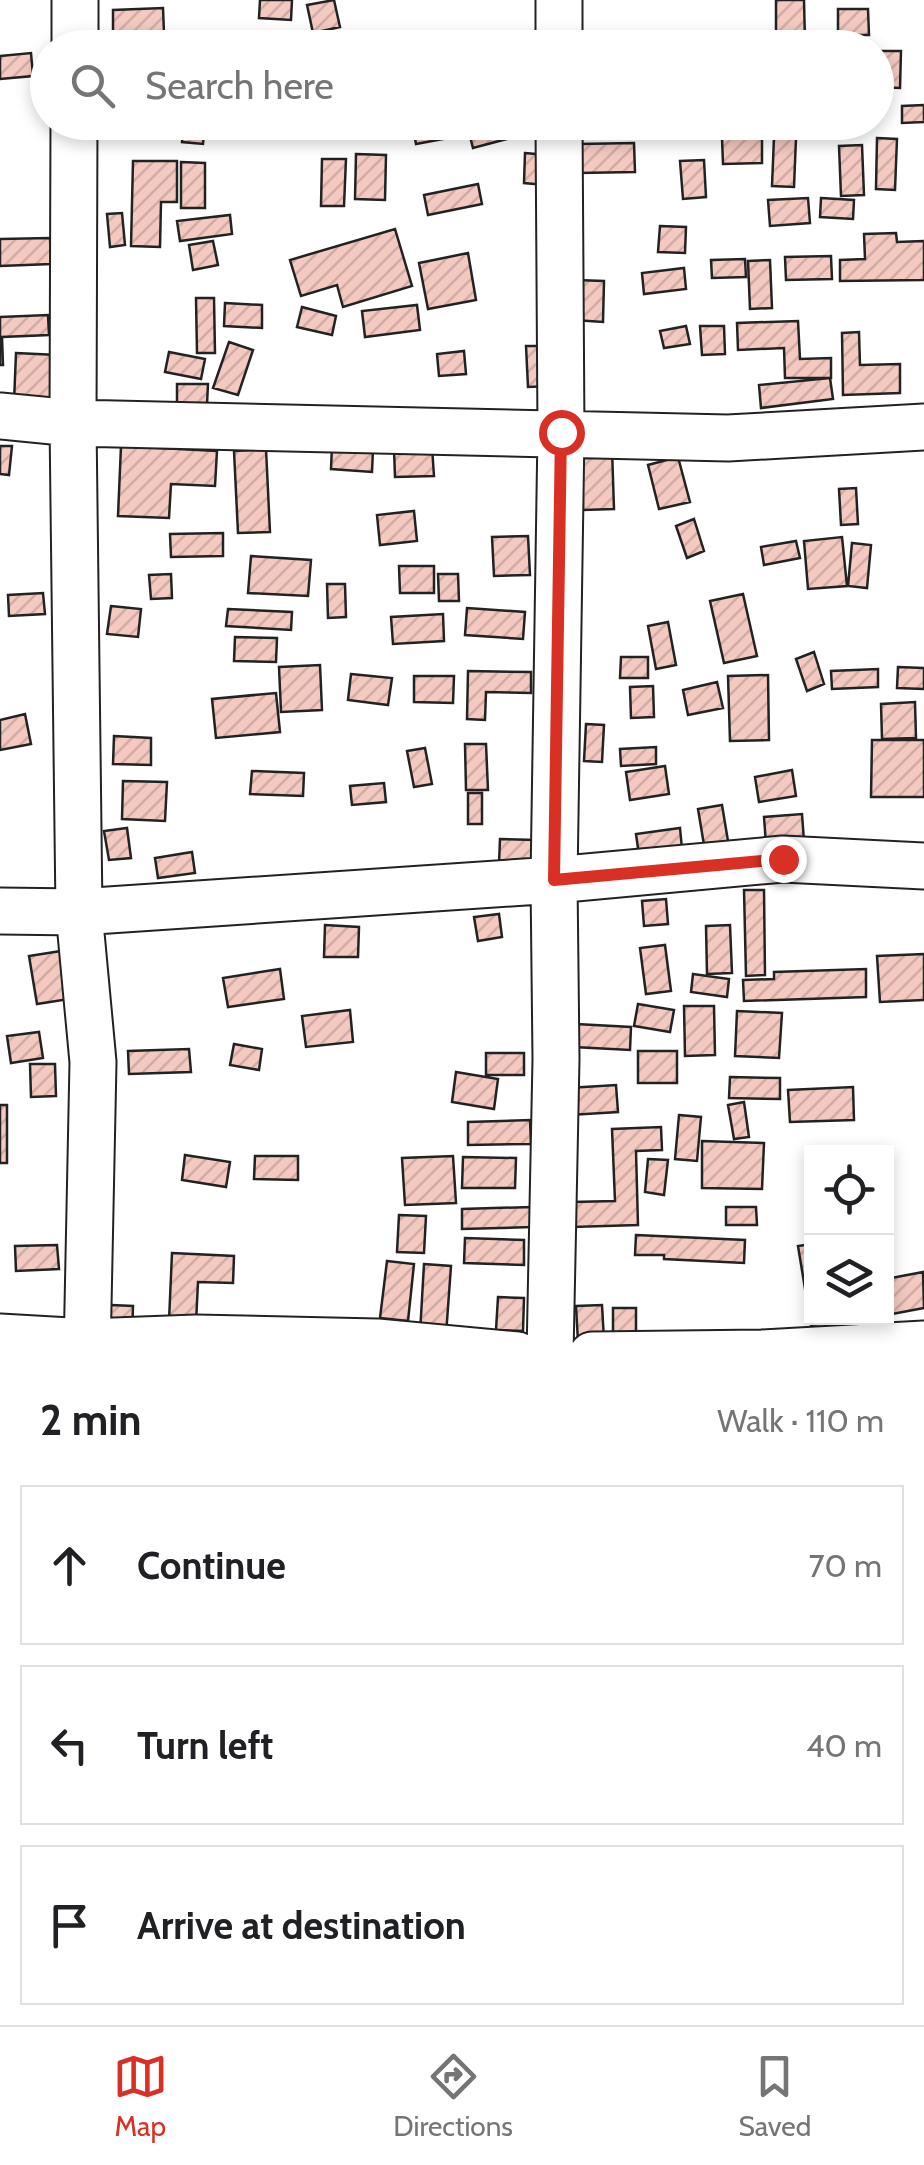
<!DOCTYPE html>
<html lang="en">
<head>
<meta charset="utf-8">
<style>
	:root { --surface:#fff; --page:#f6f6f6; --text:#202124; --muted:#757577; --line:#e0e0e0; --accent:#d93025 }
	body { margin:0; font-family:Cabin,sans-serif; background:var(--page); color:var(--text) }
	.controls { position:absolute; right:30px; bottom:30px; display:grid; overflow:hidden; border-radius:0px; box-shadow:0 5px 15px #0003 }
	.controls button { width:90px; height:90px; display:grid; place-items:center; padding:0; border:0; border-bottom:2px solid var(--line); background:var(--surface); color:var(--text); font:50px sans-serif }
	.stop { position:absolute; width:30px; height:30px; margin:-22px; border:8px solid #d93025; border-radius:50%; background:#fff }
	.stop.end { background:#d93025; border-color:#fff; box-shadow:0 2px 10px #0008 }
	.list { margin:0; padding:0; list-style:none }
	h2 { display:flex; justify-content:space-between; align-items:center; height:130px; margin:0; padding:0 40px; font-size:42px }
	h2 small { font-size:32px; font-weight:400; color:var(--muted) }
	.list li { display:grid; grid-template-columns:65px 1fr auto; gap:30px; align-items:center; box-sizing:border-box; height:160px; margin:0 20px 20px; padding:0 20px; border:2px solid var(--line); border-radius:0px }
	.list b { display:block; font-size:38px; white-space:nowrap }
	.list em { font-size:32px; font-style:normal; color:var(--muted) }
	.icon { flex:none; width:55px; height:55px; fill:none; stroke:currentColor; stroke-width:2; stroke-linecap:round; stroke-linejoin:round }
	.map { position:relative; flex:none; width:924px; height:1355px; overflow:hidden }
	.search { position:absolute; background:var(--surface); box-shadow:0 5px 15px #0003; left:30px; right:30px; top:30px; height:110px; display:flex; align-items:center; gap:25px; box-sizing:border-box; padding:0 35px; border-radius:55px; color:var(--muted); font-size:38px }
	.sheet { height:670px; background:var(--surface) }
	nav { display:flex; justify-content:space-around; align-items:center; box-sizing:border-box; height:140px; border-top:2px solid var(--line); background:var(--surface); font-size:28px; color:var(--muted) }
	nav a { display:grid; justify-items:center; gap:5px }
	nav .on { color:var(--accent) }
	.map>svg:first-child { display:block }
	.building { fill:url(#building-hatch); stroke:#222; stroke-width:2.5 }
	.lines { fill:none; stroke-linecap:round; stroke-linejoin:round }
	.minor-casing { stroke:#222; stroke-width:49 }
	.minor { stroke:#fff; stroke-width:45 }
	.route { stroke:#d93025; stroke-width:12 }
</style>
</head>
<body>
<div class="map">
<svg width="924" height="1355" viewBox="0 0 924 1355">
	<defs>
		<pattern id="building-hatch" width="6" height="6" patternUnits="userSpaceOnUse" patternTransform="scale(2.5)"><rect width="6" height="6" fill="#f3c9c0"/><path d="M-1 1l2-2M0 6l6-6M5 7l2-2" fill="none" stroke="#d0aca5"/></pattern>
	</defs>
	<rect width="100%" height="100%" fill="#fff"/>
	<path class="building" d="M 260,0 L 292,0 L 291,20 L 259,18 Z
		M 334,0 L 340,27 L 313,33 L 307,5 Z
		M 776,0 L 804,0 L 805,42 L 776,43 Z
		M 163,8 L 164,33 L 113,35 L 113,10 Z
		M 838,9 L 868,9 L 869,35 L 838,35 Z
		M 876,51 L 901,51 L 900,88 L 876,87 Z
		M 31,53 L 33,76 L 0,79 L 0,56 Z
		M 924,105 L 924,122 L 902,123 L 902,106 Z
		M 137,122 L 173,122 L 173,133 L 138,136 Z
		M 184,122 L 205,122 L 203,144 L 182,142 Z
		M 412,122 L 456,122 L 459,136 L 416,144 Z
		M 490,122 L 514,122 L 518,136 L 473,148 L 468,129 Z
		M 654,122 L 705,122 L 705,129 L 655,132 Z
		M 762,137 L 762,163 L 723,164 L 722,138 Z
		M 774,137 L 796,138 L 794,187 L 772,186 Z
		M 877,138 L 897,139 L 895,190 L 876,189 Z
		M 634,143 L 635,172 L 579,173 L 578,144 Z
		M 862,145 L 864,195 L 841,196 L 839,146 Z
		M 525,153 L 546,155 L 545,185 L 524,183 Z
		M 356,154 L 386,155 L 385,200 L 355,199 Z
		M 322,159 L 346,159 L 344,206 L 321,206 Z
		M 704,160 L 706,197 L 683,199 L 680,161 Z
		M 133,161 L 177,161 L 177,202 L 161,202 L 160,247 L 131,246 Z
		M 181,162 L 205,163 L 205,208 L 181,208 Z
		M 478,184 L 482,204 L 428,215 L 424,195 Z
		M 808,198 L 810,223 L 770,226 L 768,200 Z
		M 821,198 L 854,200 L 853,219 L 820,217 Z
		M 122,213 L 125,245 L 110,247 L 107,214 Z
		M 230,215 L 232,234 L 180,241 L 177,221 Z
		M 660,226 L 686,227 L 685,253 L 658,252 Z
		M 395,229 L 412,286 L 343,307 L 337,285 L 301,296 L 290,260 Z
		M 896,233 L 897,242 L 924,241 L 924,280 L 840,281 L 840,260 L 865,259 L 864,234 Z
		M 50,238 L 51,264 L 0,266 L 0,239 Z
		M 213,241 L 218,265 L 193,270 L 189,245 Z
		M 468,253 L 476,300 L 428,309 L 419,263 Z
		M 831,256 L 832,279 L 786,280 L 785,257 Z
		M 745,259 L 746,277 L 712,278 L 711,260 Z
		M 770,260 L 772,308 L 750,309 L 748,261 Z
		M 684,268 L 686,289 L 644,294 L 642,273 Z
		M 575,280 L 604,281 L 603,322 L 574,320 Z
		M 196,298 L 214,298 L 215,353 L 197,353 Z
		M 225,303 L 262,305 L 262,328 L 224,326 Z
		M 417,305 L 420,330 L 365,337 L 362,311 Z
		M 302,307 L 336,316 L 332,335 L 297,327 Z
		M 48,315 L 49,335 L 2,337 L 3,365 L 0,365 L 0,317 Z
		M 798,321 L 800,359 L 831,358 L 831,378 L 785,378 L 784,348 L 738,350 L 737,323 Z
		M 686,326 L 690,344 L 664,348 L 660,331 Z
		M 700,326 L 724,326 L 725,354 L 702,355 Z
		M 859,332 L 860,365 L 900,364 L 900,393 L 843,395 L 842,333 Z
		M 229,342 L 253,350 L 238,395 L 213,388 Z
		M 526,346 L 550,346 L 551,386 L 528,387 Z
		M 464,351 L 466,374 L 439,376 L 437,354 Z
		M 169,352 L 205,359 L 201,379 L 165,372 Z
		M 16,353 L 57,355 L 55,404 L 14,402 Z
		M 830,378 L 833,399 L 761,408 L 759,385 Z
		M 177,384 L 208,384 L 207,404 L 177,404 Z
		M 0,446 L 12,446 L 9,475 L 0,474 Z
		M 121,446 L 217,451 L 215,486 L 171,484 L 169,518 L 118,516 Z
		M 332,446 L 373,449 L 372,472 L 331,469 Z
		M 432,447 L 434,476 L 395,477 L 394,449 Z
		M 266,449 L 270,532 L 238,533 L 234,451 Z
		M 612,449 L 614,509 L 583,510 L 582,450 Z
		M 678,457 L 690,502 L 659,509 L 648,465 Z
		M 856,488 L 858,524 L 841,525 L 839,489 Z
		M 414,511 L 417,541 L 380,545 L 377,515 Z
		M 694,519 L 704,551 L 687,558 L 676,526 Z
		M 223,533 L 223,556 L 171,557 L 170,534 Z
		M 528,536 L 530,575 L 494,576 L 492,537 Z
		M 842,537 L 847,586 L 808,589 L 804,541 Z
		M 796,541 L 800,558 L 764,565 L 761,547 Z
		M 852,543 L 871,545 L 867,588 L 848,586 Z
		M 251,556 L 311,560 L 308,596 L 248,593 Z
		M 399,566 L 434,566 L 434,593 L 400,593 Z
		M 171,574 L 172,598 L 151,599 L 149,575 Z
		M 438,574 L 458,574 L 459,601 L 439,601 Z
		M 327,584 L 345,584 L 346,617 L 328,618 Z
		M 43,593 L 45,614 L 9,616 L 8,595 Z
		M 743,594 L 757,656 L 724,663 L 710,601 Z
		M 111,606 L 141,609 L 138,637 L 107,634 Z
		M 467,608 L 525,612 L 523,639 L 465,635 Z
		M 228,609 L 292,612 L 291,630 L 226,626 Z
		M 443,614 L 444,641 L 393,644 L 391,617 Z
		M 668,622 L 676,665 L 656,669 L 648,626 Z
		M 235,637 L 277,638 L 276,662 L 234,661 Z
		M 814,652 L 824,684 L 807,691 L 796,659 Z
		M 621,657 L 648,657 L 648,678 L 620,678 Z
		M 320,665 L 322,710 L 281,712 L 279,667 Z
		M 898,667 L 924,668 L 924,689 L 897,688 Z
		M 878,669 L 878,687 L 832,689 L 831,671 Z
		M 468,671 L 531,672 L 531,693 L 486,692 L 485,720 L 467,719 Z
		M 351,674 L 392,678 L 388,705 L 348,700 Z
		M 768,675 L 769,740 L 730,741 L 728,676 Z
		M 414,676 L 454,676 L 453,703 L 414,702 Z
		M 717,682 L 723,708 L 688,715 L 683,690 Z
		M 653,686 L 654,717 L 631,718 L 630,687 Z
		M 276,693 L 280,732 L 216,738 L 212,699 Z
		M 915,702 L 916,738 L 882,739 L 881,704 Z
		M 25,714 L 31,744 L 0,750 L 0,720 Z
		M 586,724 L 604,725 L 602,762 L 584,761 Z
		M 114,736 L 151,738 L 151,765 L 113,764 Z
		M 872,740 L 924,740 L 924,797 L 871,797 Z
		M 465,744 L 486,744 L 488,790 L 466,790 Z
		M 656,747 L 656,764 L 621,766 L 620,749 Z
		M 425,748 L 432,784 L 414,787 L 407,751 Z
		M 665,766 L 669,794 L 630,800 L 626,772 Z
		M 792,770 L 796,796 L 759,802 L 755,777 Z
		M 252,771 L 304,773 L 303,796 L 250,794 Z
		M 123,781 L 167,782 L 165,821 L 122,819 Z
		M 384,783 L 386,802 L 352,805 L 350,786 Z
		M 468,793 L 482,793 L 482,824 L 468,824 Z
		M 722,805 L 729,847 L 705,851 L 698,809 Z
		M 802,814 L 804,841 L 766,844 L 764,817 Z
		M 127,828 L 131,858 L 109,860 L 104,831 Z
		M 680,828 L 682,849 L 639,855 L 636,834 Z
		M 500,839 L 536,840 L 535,866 L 499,864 Z
		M 192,852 L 195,873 L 158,878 L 155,858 Z
		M 744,890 L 764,890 L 765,975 L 746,976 Z
		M 666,899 L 668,924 L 644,926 L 642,901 Z
		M 499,914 L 502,937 L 478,941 L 474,917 Z
		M 325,925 L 359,927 L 358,957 L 324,957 Z
		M 730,925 L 732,973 L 707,974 L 706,926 Z
		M 665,945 L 671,991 L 646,994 L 640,948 Z
		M 61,951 L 69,999 L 37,1004 L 29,956 Z
		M 924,954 L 924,1000 L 880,1002 L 877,956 Z
		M 280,969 L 284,999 L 228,1007 L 223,978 Z
		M 866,969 L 866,997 L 744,1001 L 743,980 L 774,979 L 774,972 Z
		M 693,974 L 729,979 L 727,997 L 691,992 Z
		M 638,1004 L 674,1010 L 670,1032 L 634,1026 Z
		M 684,1006 L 714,1006 L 715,1055 L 685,1056 Z
		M 350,1010 L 353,1042 L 306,1047 L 302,1016 Z
		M 737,1011 L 782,1013 L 779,1058 L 735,1056 Z
		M 576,1024 L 631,1027 L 630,1050 L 574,1047 Z
		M 39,1032 L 43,1058 L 11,1063 L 7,1036 Z
		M 234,1044 L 262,1049 L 259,1070 L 230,1065 Z
		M 189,1049 L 191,1072 L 129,1074 L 128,1051 Z
		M 638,1051 L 677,1051 L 677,1083 L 638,1083 Z
		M 486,1053 L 524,1053 L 524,1075 L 486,1075 Z
		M 30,1064 L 55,1064 L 56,1096 L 31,1097 Z
		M 456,1072 L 498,1079 L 494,1109 L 452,1102 Z
		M 730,1077 L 780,1078 L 780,1099 L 729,1098 Z
		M 616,1085 L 618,1112 L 570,1115 L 568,1088 Z
		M 853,1087 L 854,1120 L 790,1122 L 788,1090 Z
		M 744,1102 L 749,1137 L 734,1139 L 728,1105 Z
		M 0,1105 L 7,1105 L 7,1163 L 0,1163 Z
		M 679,1115 L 701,1117 L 697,1161 L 675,1159 Z
		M 530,1120 L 531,1144 L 468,1145 L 468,1122 Z
		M 661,1127 L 662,1150 L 636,1151 L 638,1225 L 572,1227 L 572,1202 L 615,1201 L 612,1129 Z
		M 702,1141 L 764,1143 L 762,1189 L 702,1188 Z
		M 185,1155 L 230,1162 L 226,1187 L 182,1180 Z
		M 255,1156 L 298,1156 L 298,1180 L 254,1179 Z
		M 453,1156 L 456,1203 L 405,1205 L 402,1158 Z
		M 463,1157 L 516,1158 L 515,1188 L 462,1188 Z
		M 648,1159 L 668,1160 L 664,1195 L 645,1192 Z
		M 531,1207 L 532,1227 L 462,1229 L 462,1209 Z
		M 726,1207 L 756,1207 L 757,1225 L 726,1225 Z
		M 399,1215 L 426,1216 L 424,1253 L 397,1252 Z
		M 636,1235 L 745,1240 L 744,1263 L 664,1259 L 664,1255 L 635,1255 Z
		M 465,1238 L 524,1240 L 524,1265 L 464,1263 Z
		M 812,1244 L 812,1318 L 830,1318 L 830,1323 L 811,1325 L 798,1246 Z
		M 57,1245 L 59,1269 L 16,1271 L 15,1246 Z
		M 172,1253 L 234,1256 L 233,1283 L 198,1282 L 196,1323 L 169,1321 Z
		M 387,1261 L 414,1264 L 408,1321 L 380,1318 Z
		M 424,1264 L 451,1266 L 446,1335 L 420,1333 Z
		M 923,1272 L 924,1308 L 892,1314 L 886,1279 Z
		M 498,1297 L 524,1298 L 523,1331 L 496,1330 Z
		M 111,1305 L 133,1306 L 132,1335 L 109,1334 Z
		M 602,1305 L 604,1340 L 578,1342 L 576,1306 Z
		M 613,1308 L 636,1308 L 636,1334 L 613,1335 Z"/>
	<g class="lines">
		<defs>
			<path id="minor" d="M 559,0 L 559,48
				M 75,48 L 75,0
				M 74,122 L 73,423 L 79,912 L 93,1062 L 87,1355
				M 0,416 L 73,423 L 728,438 L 924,427
				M 0,911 L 79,912 L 554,880 L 783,859 L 924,866
				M 0,1337 L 87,1342 L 196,1338 L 377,1342 L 517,1355
				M 550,1355 L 556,1059 L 554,880 L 561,432 L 559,122
				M 592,1355 L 762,1353 L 924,1344"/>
		</defs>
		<use href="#minor" class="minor-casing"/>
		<use href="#minor" class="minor"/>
	</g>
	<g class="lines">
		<path class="route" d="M 561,432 L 554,880 L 783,859"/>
	</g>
</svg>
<div class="controls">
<button><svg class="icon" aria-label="locate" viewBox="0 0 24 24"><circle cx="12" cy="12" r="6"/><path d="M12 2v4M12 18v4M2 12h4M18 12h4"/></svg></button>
<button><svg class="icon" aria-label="layers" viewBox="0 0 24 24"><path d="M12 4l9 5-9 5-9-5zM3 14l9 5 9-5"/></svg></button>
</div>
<div class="stop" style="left:561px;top:432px"></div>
<div class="stop end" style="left:783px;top:859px"></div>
<div class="search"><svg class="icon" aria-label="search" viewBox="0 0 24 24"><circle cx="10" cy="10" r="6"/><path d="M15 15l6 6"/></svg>Search here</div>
</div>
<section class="sheet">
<h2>2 min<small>Walk · 110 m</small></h2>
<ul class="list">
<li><svg class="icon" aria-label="ahead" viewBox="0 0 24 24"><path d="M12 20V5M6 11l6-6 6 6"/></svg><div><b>Continue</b></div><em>70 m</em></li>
<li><svg class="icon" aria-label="left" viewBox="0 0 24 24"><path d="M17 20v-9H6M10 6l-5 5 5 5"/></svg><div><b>Turn left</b></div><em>40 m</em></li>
<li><svg class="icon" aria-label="arrive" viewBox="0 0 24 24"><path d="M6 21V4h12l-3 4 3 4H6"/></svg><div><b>Arrive at destination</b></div></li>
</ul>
</section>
<nav>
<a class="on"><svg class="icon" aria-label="map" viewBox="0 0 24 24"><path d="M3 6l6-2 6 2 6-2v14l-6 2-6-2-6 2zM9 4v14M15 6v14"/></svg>Map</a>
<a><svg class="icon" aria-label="directions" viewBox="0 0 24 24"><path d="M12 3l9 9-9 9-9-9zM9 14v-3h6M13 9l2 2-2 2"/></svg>Directions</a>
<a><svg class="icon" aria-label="saved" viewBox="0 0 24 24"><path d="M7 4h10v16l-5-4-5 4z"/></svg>Saved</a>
</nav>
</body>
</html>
